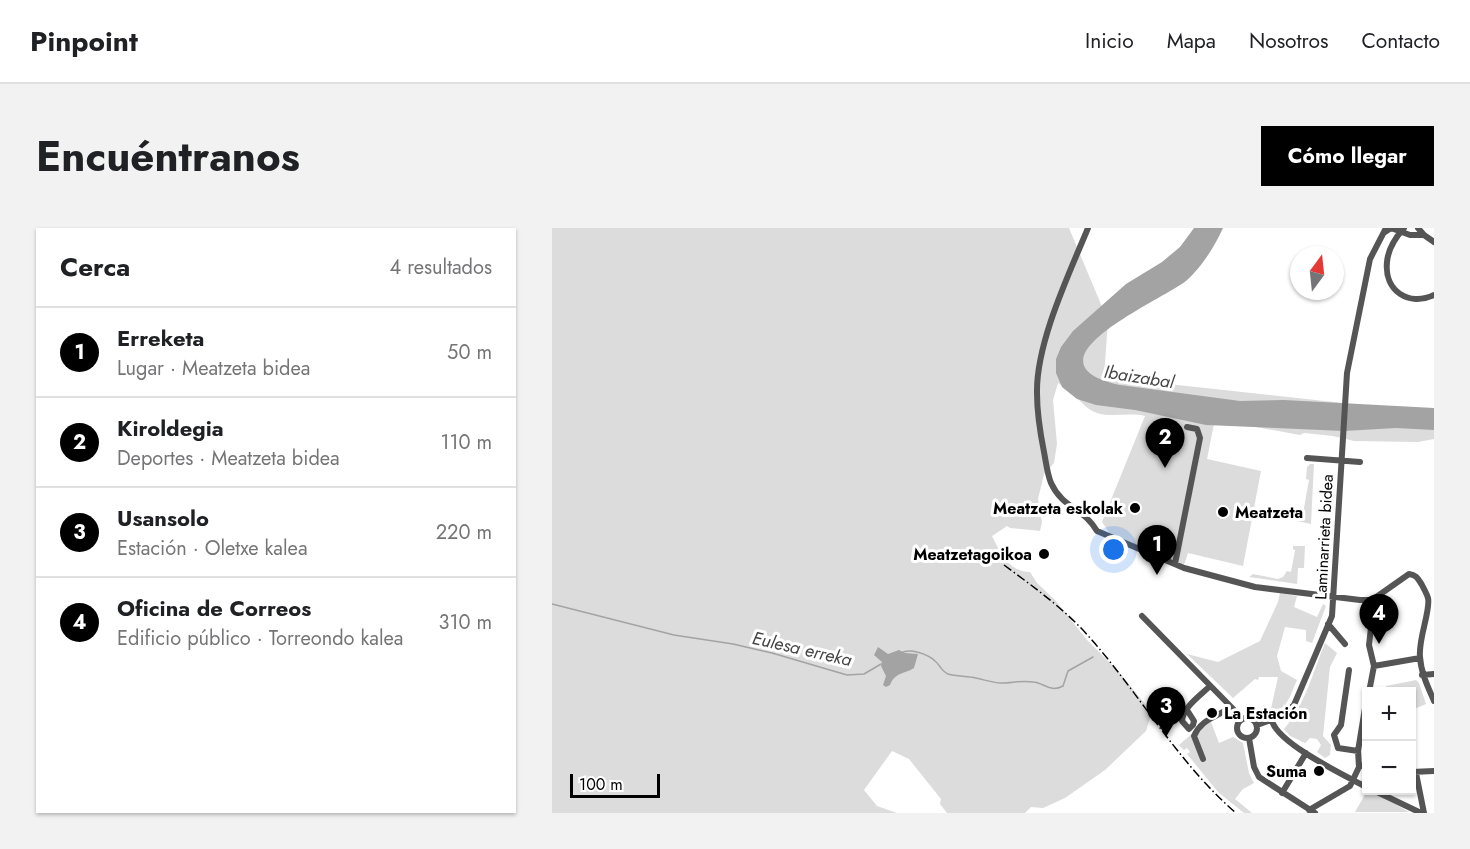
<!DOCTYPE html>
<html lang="es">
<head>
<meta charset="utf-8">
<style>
	:root { --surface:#fff; --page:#f2f2f2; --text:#202124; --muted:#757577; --line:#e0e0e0; --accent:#000 }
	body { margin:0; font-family:Jost,sans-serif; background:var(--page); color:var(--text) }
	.controls { position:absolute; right:18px; bottom:18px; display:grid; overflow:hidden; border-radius:0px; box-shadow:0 2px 4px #0004 }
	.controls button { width:54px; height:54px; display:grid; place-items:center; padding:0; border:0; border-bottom:2px solid var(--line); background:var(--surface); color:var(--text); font:30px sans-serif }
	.compass { position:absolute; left:738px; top:18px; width:54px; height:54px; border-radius:50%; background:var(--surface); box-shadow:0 2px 4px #0004; rotate:15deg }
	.scale { position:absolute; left:18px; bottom:15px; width:90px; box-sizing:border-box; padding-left:6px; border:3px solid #000; border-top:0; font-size:16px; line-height:21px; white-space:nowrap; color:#000; -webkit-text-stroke:4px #fff; paint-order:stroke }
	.you { position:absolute; left:562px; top:322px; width:21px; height:21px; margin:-15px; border:4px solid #fff; border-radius:50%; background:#1a73e8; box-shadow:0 0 0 9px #1a73e833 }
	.badge { display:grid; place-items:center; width:39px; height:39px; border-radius:50%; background:var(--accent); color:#fff; font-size:20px; font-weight:700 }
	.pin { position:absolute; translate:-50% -50px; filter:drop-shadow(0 2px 3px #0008) }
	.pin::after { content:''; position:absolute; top:32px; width:21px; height:18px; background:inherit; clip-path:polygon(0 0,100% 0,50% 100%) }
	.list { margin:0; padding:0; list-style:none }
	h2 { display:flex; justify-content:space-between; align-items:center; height:78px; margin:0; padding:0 24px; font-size:26px }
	h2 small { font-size:20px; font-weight:400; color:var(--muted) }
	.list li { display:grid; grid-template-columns:39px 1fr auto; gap:18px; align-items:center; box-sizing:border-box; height:90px; padding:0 24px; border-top:2px solid var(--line) }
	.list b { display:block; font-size:22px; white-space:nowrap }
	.list p { margin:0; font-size:20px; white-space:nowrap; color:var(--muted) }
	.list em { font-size:20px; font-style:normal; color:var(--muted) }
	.map { position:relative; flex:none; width:882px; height:585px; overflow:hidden; border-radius:0px }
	header { display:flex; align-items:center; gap:36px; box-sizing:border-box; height:84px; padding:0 30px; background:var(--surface); border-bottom:2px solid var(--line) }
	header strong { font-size:28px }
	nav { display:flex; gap:33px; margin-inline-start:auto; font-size:21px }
	.intro { display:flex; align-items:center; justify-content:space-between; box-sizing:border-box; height:144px; padding:0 36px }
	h1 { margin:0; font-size:42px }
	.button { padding:15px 27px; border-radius:0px; background:var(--accent); color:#fff; font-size:21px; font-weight:700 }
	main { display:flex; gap:36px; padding:0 36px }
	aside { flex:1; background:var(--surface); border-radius:0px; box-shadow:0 2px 4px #0004 }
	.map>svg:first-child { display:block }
	.green { fill:#dcdcdc }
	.water { fill:#a3a3a3 }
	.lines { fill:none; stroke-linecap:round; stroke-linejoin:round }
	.stream { stroke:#a3a3a3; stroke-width:1.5 }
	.minor { stroke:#555; stroke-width:6 }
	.rail { stroke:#000; stroke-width:1.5; stroke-dasharray:9 3 1.5 3; stroke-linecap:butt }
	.poi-dot { fill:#000; stroke:#fff; stroke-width:2 }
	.labels { text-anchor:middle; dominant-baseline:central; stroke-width:6; stroke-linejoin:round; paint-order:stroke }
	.poi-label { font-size:16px; font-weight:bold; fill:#000; stroke:#fff; text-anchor:end }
	.street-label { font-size:16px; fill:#000; stroke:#fff }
	.water-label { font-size:18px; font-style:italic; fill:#444; stroke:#fff }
</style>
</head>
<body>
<header>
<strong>Pinpoint</strong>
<nav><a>Inicio</a><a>Mapa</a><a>Nosotros</a><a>Contacto</a></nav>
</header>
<div class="intro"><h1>Encuéntranos</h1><a class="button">Cómo llegar</a></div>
<main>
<aside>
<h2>Cerca<small>4 resultados</small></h2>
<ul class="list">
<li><span class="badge">1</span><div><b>Erreketa</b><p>Lugar · Meatzeta bidea</p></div><em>50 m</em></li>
<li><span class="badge">2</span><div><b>Kiroldegia</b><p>Deportes · Meatzeta bidea</p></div><em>110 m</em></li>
<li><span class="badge">3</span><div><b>Usansolo</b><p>Estación · Oletxe kalea</p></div><em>220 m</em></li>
<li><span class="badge">4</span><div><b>Oficina de Correos</b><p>Edificio público · Torreondo kalea</p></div><em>310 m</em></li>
</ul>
</aside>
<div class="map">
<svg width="882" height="585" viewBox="0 0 882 585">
	<rect width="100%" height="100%" fill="#fff"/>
	<path class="green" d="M 0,0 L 517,0 L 556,93 L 552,149 L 882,185 L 882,211 L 866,214 L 802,213 L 781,208 L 752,205 L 748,207 L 704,199 L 662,196 L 655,231 L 709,243 L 691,338 L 636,325 L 632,337 L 558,306 L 550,294 L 593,188 C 577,184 560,190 545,185 C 535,182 529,173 522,167 C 517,162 512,159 506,155 L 501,172 L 505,216 L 502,235 L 492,246 L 486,271 L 490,294 L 488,303 L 458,300 L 455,298 L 440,308 C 449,326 456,343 478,344 L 485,355 L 504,373 L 535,412 L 567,444 L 598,482 L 599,487 L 594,503 L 553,542 L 513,570 L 491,580 L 479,579 L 473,585 L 395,585 L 388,576 L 389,571 L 357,531 L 340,523 L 312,562 L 325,578 L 345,585 L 0,585 Z
		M 758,236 L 762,236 L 759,296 L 745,293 L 746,290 L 750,291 L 757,252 L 754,251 L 755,239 Z
		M 741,318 L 753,318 L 752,340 L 746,340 L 745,356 L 697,349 L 701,346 L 726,351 L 731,349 L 735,343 L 739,344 L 743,322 L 741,321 Z
		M 728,365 L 745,368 L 742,379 L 765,389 L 771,376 L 774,378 L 760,415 L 754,413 L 754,402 L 733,399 L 725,428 L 729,443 L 745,452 C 739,465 735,484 718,485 L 726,449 L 707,449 L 706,452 L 703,451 L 681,470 L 635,426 L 666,434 L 708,413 L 726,374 Z
		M 773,415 L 785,425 L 778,439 L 771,508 L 779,517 L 778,527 L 773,530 L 765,524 L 769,517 L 765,511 L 758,510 L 753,515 L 738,508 L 732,501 C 753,477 761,444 773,415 Z
		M 864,452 L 867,455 L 874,476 L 860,482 L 860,464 L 833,463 L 834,458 Z
		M 659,494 L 667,515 L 681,509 L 691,515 L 697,545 L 702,555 L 691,561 L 683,571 L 700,585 L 692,585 L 666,564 L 635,526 L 638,524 L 635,520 L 632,522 L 627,517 L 650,497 Z
		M 819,562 L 857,584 L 803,584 L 815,563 Z"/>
	<path class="water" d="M 642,0 L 671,0 C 663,18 649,40 634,53 C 608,73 465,134 568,157 L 688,173 L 732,172 L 882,180 L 882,202 L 844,200 L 792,203 L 654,197 L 583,182 L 544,177 L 525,171 L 510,159 L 504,145 L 504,131 L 509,119 L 521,103 L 574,56 L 610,34 L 628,19 Z
		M 326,419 L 336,426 L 347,422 L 353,425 L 366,426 L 362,440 C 353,446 343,444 338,457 L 334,459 L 331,457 L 334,448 L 329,438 L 330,434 L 322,427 Z"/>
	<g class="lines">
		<path class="stream" d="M 0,376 L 122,407 L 181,416 L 220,425 L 295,447 L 312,446 L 329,436
			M 349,425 C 358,420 376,426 383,433 C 388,437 389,443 396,446 C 403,448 410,448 418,449 C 428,450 439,455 449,455 C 460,455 470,452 481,454 C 493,455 498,465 511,458 L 516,443 L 541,429"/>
		<path class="minor" d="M 536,0 C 517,46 484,115 485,165 C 485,184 488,204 492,224 C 494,234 495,245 499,255 C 511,281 532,280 545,303 L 632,340 L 703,359 L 808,372 L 820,372 L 857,346 C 865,347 866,351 870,357 C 872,361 875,366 876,370 C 879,382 866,411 868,429 C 869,445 876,459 882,473
			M 852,0 C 843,10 836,22 835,34 C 832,63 857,79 882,67
			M 866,0 L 872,7 L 882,14
			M 833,4 L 839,0 L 858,7 L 872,7
			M 755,230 L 808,234
			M 623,336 L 648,210 L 645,201 L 635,199
			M 590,388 L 690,490
			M 776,396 L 793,416
			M 822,438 L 868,430
			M 797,442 L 789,497 L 782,507 L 786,520 L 806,523
			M 870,447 L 882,446
			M 817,464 L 822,438 L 817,417 L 821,382 L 820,372
			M 635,482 L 642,493 L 641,497 L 637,501 L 630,493 C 631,479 649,467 658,458
			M685 500a10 10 0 1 1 20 0a10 10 0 1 1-20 0Z
			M 720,493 C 727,516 792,547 814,559
			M 705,497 L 730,488 L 742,477 L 780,388 L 795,145 L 818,31 L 834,0
			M 697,510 L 702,539 L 707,549 L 763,585
			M 651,531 L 642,508 C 650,490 665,490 678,479
			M 807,539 L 806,523 L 814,474
			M 860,544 L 882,543
			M 864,545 L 872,585
			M 821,562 L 869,585
			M 730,565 L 754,525
			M 757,582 L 798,558 L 807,539 L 814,536"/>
		<path class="rail" d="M 452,337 C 483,360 514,382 539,411 C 589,468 627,536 684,585"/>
	</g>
	<g class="poi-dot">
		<circle cx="583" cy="280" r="6"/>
		<circle cx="671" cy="284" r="6"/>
		<circle cx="492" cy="326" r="6"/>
		<circle cx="660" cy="485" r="6"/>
		<circle cx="767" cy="543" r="6"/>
	</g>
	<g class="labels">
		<g class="poi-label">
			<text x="571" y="280">Meatzeta eskolak</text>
			<text x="683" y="284" text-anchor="start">Meatzeta</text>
			<text x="480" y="326">Meatzetagoikoa</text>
			<text x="672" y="485" text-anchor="start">La Estación</text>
			<text x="755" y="543">Suma</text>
		</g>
		<g class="street-label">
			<text transform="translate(772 309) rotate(-87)">Laminarrieta bidea</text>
		</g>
		<g class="water-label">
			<text transform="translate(587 149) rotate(9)">Ibaizabal</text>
			<text transform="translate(250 421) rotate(13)">Eulesa erreka</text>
		</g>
	</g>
</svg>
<div class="controls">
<button>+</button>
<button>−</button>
</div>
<svg class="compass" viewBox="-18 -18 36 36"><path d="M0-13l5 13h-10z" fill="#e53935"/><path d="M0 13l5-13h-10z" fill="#757577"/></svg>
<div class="scale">100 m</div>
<div class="you"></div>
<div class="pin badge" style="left:605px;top:347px">1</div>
<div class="pin badge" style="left:613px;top:240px">2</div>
<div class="pin badge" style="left:614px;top:509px">3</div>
<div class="pin badge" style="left:827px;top:416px">4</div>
</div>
</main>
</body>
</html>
